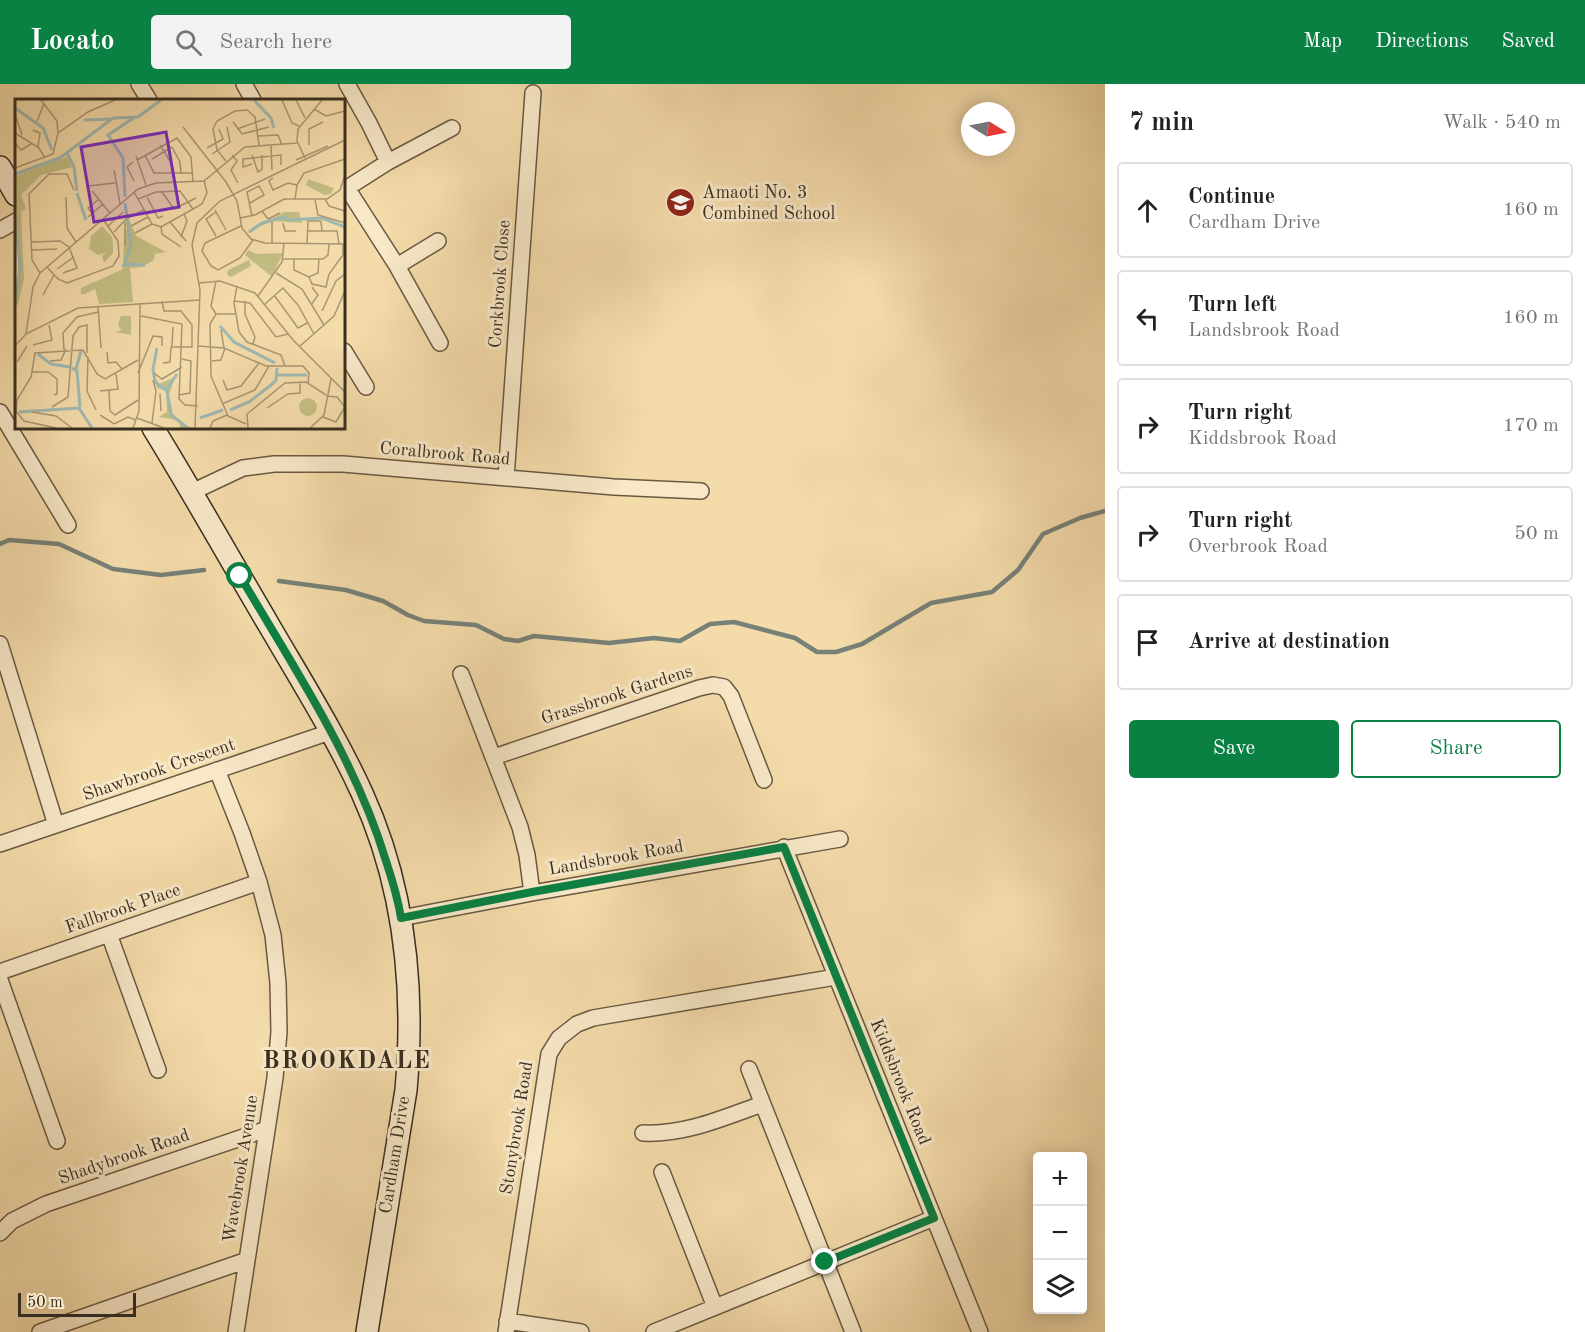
<!DOCTYPE html>
<html lang="en">
<head>
<meta charset="utf-8">
<style>
	:root { --surface:#fff; --page:#f2f2f2; --text:#202124; --muted:#757577; --line:#e0e0e0; --accent:#0b8043 }
	body { margin:0; font-family:"Old Standard TT",serif; background:var(--page); color:var(--text) }
	.controls { position:absolute; right:18px; bottom:18px; display:grid; overflow:hidden; border-radius:6px; box-shadow:0 3px 15px #0003 }
	.controls button { width:54px; height:54px; display:grid; place-items:center; padding:0; border:0; border-bottom:2px solid var(--line); background:var(--surface); color:var(--text); font:30px sans-serif }
	.compass { position:absolute; left:961px; top:18px; width:54px; height:54px; border-radius:50%; background:var(--surface); box-shadow:0 3px 15px #0003; rotate:100deg }
	.scale { position:absolute; left:18px; bottom:15px; width:118px; box-sizing:border-box; padding-left:6px; border:3px solid #392e1f; border-top:0; font-size:16px; line-height:21px; white-space:nowrap; color:#392e1f; -webkit-text-stroke:4px #f8e8c8; paint-order:stroke }
	.stop { position:absolute; width:18px; height:18px; margin:-14px; border:4px solid #0b8043; border-radius:50%; background:#fff }
	.stop.end { background:#0b8043; border-color:#fff; box-shadow:0 2px 6px #0008 }
	.list { margin:0; padding:0; list-style:none }
	h2 { display:flex; justify-content:space-between; align-items:center; height:78px; margin:0; padding:0 24px; font-size:26px }
	h2 small { font-size:20px; font-weight:400; color:var(--muted) }
	.list li { display:grid; grid-template-columns:39px 1fr auto; gap:18px; align-items:center; box-sizing:border-box; height:96px; margin:0 12px 12px; padding:0 12px; border:2px solid var(--line); border-radius:6px }
	.list b { display:block; font-size:22px; white-space:nowrap }
	.list p { margin:0; font-size:20px; white-space:nowrap; color:var(--muted) }
	.list em { font-size:20px; font-style:normal; color:var(--muted) }
	.actions { display:flex; gap:12px; padding:18px 24px }
	.actions a { flex:1; padding:14px 0; border:2px solid var(--accent); border-radius:6px; text-align:center; font-size:21px; color:var(--accent) }
	.actions .main { background:var(--accent); color:#fff }
	.icon { flex:none; width:33px; height:33px; fill:none; stroke:currentColor; stroke-width:2; stroke-linecap:round; stroke-linejoin:round }
	.map { position:relative; flex:none; width:1105px; height:1248px; overflow:hidden }
	header { display:flex; align-items:center; gap:36px; box-sizing:border-box; height:84px; padding:0 30px; background:var(--accent); color:#fff }
	header strong { font-size:28px }
	nav { display:flex; gap:33px; margin-inline-start:auto; font-size:21px }
	.search { width:420px; height:54px; background:var(--page); display:flex; align-items:center; gap:15px; box-sizing:border-box; padding:0 21px; border-radius:6px; color:var(--muted); font-size:22px }
	main { display:flex }
	aside { flex:1; background:var(--surface) }
	.map>svg:first-child { display:block }
	.lines { fill:none; stroke-linecap:round; stroke-linejoin:round }
	.stream { stroke:#768178; stroke-width:4.5 }
	.street-casing { stroke:#685942; stroke-width:18 }
	.secondary-casing { stroke:#392e1f; stroke-width:24 }
	.street { stroke:#f8e8c8; stroke-width:15 }
	.secondary { stroke:#f8e8c8; stroke-width:21 }
	.route { stroke:#0b8043; stroke-width:8 }
	.labels { text-anchor:middle; dominant-baseline:central; stroke-width:6; stroke-linejoin:round; paint-order:stroke }
	.poi-label { font-size:18px; fill:#392e1f; stroke:#f8e8c8; text-anchor:start }
	.street-label { font-size:18px; fill:#392e1f; stroke:#f8e8c8 }
	.district-label { font-size:24px; font-weight:bold; letter-spacing:1.5px; fill:#392e1f; stroke:#f8e8c8 }
	.inset-river { fill:none; stroke:#9fb9b3; stroke-width:3 }
	.inset-road { fill:none; stroke:#a99672; stroke-width:1.5 }
	.view { fill:#7b2cbf; fill-opacity:0.15; stroke:#7b2cbf; stroke-width:3 }
	.inset-edge { fill:none; stroke:#392e1f; stroke-width:3 }
</style>
</head>
<body>
<header>
<strong>Locato</strong>
<div class="search"><svg class="icon" aria-label="search" viewBox="0 0 24 24"><circle cx="10" cy="10" r="6"/><path d="M15 15l6 6"/></svg>Search here</div>
<nav><a>Map</a><a>Directions</a><a>Saved</a></nav>
</header>
<main>
<div class="map">
<svg width="1105" height="1248" viewBox="0 0 1105 1248">
	<rect width="100%" height="100%" fill="#f4dbaa"/>
	<filter id="stains"><feTurbulence type="fractalNoise" baseFrequency=".00333" numOctaves="4"/><feColorMatrix values="0 0 0 0 .2 0 0 0 0 .09 0 0 0 0 .02 0 0 0 .5 -.17"/></filter>
	<radialGradient id="worn" r=".72"><stop offset=".6" stop-color="#630" stop-opacity="0"/><stop offset="1" stop-color="#630" stop-opacity=".3"/></radialGradient>
	<g class="lines">
		<path class="stream" d="M 0,460 L 9,456 L 59,460 L 113,485 L 161,491 L 204,486
			M 279,497 L 346,506 L 383,517 L 408,531 L 424,537 L 476,541 L 504,555 L 518,557 L 534,552 L 609,559 L 654,554 L 680,557 L 710,540 L 734,538 L 795,554 L 817,568 L 836,568 L 862,560 L 931,519 L 992,508 L 1018,486 L 1043,450 L 1080,434 L 1105,427"/>
		<defs>
			<path id="street" d="M 139,0 L 149,16
				M 244,0 L 253,16
				M 347,0 L 369,39 L 388,78
				M 347,104 L 397,182 L 440,259
				M 344,106 L 388,78 L 452,44
				M 0,146 L 16,137
				M 397,182 L 438,157
				M 344,267 L 366,303
				M 0,328 L 68,441
				M 506,394 L 533,9
				M 192,408 L 243,384 L 274,380 L 343,380 L 614,403 L 701,407
				M 0,560 L 56,741
				M 461,590 L 520,743 L 527,771 L 532,809
				M 494,673 L 699,604 L 713,601 L 724,603 L 731,612 L 764,696
				M 217,686 L 242,749 L 259,798 L 273,851 L 278,899 L 279,948 L 275,994 L 236,1248
				M 0,760 L 330,648
				M 784,763 L 980,1248
				M 401,834 L 532,809 L 840,755
				M 109,850 L 158,986
				M 0,888 L 259,798
				M 0,896 L 57,1057
				M 749,985 L 853,1248
				M 643,1049 C 685,1051 723,1034 762,1020
				M 662,1088 L 715,1223
				M 0,1149 L 12,1137 L 46,1120 L 267,1045
				M 507,1237 L 581,1248
				M 40,1248 L 247,1176
				M 506,1248 L 549,970 L 559,954 L 577,940 L 593,934 L 836,893
				M 654,1248 L 934,1134"/>
			<path id="secondary" d="M 0,83 L 16,111
				M 153,344 C 193,409 231,477 270,543 C 302,598 336,652 362,709 C 405,803 415,905 406,1006 L 367,1248"/>
		</defs>
		<use href="#street" class="street-casing"/>
		<use href="#secondary" class="secondary-casing"/>
		<use href="#street" class="street"/>
		<use href="#secondary" class="secondary"/>
	</g>
	<g class="lines">
		<path class="route" d="M 240,492 C 294,584 355,674 386,777 C 392,795 398,815 401,834 L 532,808 L 784,763 L 934,1134 L 825,1178"/>
	</g>
	<defs>
		<symbol id="school-disc" viewBox="-11 -11 22 22"><circle r="9.5" fill="#8f2418" stroke="#f8e8c8"/><path d="M0-5L7-2L0 1L-7-2ZM-4 1L0 2.5L4 1V4Q0 6-4 4Z" fill="#fff"/></symbol>
	</defs>
	<g fill-rule="evenodd">
		<use href="#school-disc" x="664" y="102" width="33" height="33"/>
	</g>
	<g class="labels">
		<g class="poi-label">
			<text x="702" y="109">Amaoti No. 3<tspan x="702" dy="21">Combined School</tspan></text>
		</g>
		<g class="street-label">
			<text transform="translate(500 200) rotate(-86)">Corkbrook Close</text>
			<text transform="translate(445 370) rotate(5)">Coralbrook Road</text>
			<text transform="translate(617 611) rotate(-18)">Grassbrook Gardens</text>
			<text transform="translate(159 686) rotate(-19)">Shawbrook Crescent</text>
			<text transform="translate(616 774) rotate(-10)">Landsbrook Road</text>
			<text transform="translate(123 825) rotate(-19)">Fallbrook Place</text>
			<text transform="translate(900 998) rotate(68)">Kiddsbrook Road</text>
			<text transform="translate(517 1044) rotate(-81)">Stonybrook Road</text>
			<text transform="translate(395 1071) rotate(-81)">Cardham Drive</text>
			<text transform="translate(124 1073) rotate(-19)">Shadybrook Road</text>
			<text transform="translate(241 1085) rotate(-81)">Wavebrook Avenue</text>
		</g>
		<g class="district-label">
			<text x="347" y="978">BROOKDALE</text>
		</g>
	</g>
	<g transform="translate(15 15)">
		<rect width="330" height="330" fill="#f4dbaa"/>
		<path d="M 52,58 L 57,68 L 26,76 L 6,96 L 11,110 L 6,112 L 9,179 L 3,206 L 0,205 L 4,175 L 0,77 ZM 293,80 L 319,89 L 316,95 L 309,96 L 291,86 ZM 269,113 L 284,113 L 287,124 L 257,122 L 231,134 ZM 114,120 L 121,137 L 151,153 L 140,155 L 139,161 L 127,168 L 115,169 L 118,203 L 84,205 L 80,190 L 70,195 L 66,195 L 66,189 L 108,170 L 109,140 ZM 87,127 L 97,138 L 98,147 L 98,154 L 89,164 L 87,157 L 91,154 L 83,156 L 74,150 L 76,137 ZM 233,151 L 241,155 L 268,154 L 257,178 L 230,156 ZM 234,161 L 236,167 L 216,178 L 212,176 L 213,171 ZM 106,217 L 116,217 L 116,236 L 100,233 L 106,231 L 103,225 ZM 138,273 L 144,285 L 160,278 L 154,296 L 158,315 L 170,327 L 179,329 L 166,329 L 162,321 L 144,318 L 152,313 L 151,292 L 142,289 ZM284 308a9 9 0 1 1 18 0a9 9 0 1 1-18 0Z" fill="#c3be84"/>
		<path class="inset-river" d="M 239,1 L 256,19 L 259,29M 0,9 L 28,29 L 37,51M 69,21 L 97,20M 52,54 L 59,68 L 62,92M 0,75 L 45,59 L 98,19 L 123,18 L 146,1M 62,94 L 71,121M 110,98 L 108,59 L 93,36 L 120,18M 0,117 L 5,168 L 1,198M 234,133 L 247,124 L 270,118 L 272,121 L 307,119 L 330,128M 109,165 L 130,166M 108,168 L 116,147 L 110,104M 205,227 L 219,243 L 260,264M 142,249 L 138,270 L 140,283 L 152,292 L 156,316 L 173,329M 23,255 L 36,265 L 55,268M 57,269 L 62,272 L 65,308M 61,270 L 66,252M 262,276 L 292,276M 151,291 L 162,275M 215,311 L 234,303 L 256,286 L 261,281 L 262,269M 4,313 L 64,309 L 77,329M 185,319 L 208,311"/>
		<path class="inset-road" d="M 26,1 L 42,22 L 43,34M 267,1 L 277,24 L 284,27M 281,1 L 290,19M 299,10 L 311,17 L 330,12M 0,15 L 7,36M 22,22 L 29,5M 218,23 L 227,35 L 254,28M 168,28 L 211,83 L 222,102 L 227,129 L 236,140 L 250,144 L 330,145M 222,30 L 250,20M 18,31 L 25,34 L 23,48M 0,34 L 24,49 L 30,59M 243,37 L 263,36 L 267,46M 0,44 L 6,51 L 16,45M 145,46 L 157,65 L 157,74M 256,46 L 257,71M 294,46 L 294,30 L 308,23M 157,48 L 165,63 L 166,74M 192,49 L 208,40 L 204,30M 197,55 L 215,43 L 212,28M 130,56 L 139,74 L 178,74M 217,56 L 222,62 L 216,71 L 223,84M 237,56 L 243,73 L 247,70 L 247,56M 121,57 L 131,86M 290,59 L 282,42 L 283,30 L 307,1M 137,60 L 157,48M 122,61 L 162,39 L 176,58 L 178,83M 281,61 L 313,47M 211,62 L 202,51 L 198,30 L 202,22 L 220,12 L 232,11 L 240,18 L 244,46M 118,63 L 112,68 L 119,82M 237,65 L 228,68 L 228,60 L 266,56 L 266,66M 0,69 L 38,55 L 43,34 L 73,13 L 100,1M 99,71 L 105,105M 258,79 L 254,82 L 258,91 L 273,84 L 282,86M 73,87 L 100,84M 77,92 L 95,114M 119,93 L 137,125 L 146,128 L 187,105 L 192,94 L 189,81M 147,93 L 159,110 L 181,99M 131,96 L 143,119 L 148,117M 51,98 L 52,129 L 61,143M 123,100 L 141,93 L 165,92 L 178,110M 280,100 L 282,86 L 289,74 L 330,60M 310,100 L 314,107 L 330,112M 300,101 L 303,116 L 330,124M 235,104 L 249,96 L 244,87 L 232,93 L 237,117M 200,111 L 211,131M 247,112 L 253,120 L 265,114M 201,113 L 191,120 L 201,137M 77,114 L 73,109 L 84,100M 73,118 L 88,105M 225,119 L 240,116 L 269,100 L 312,100 L 325,91 L 330,76M 110,123 L 110,147M 155,123 L 171,142M 257,123 L 257,144M 268,124 L 270,132 L 281,132M 93,127 L 108,113M 116,127 L 133,118M 226,127 L 190,144 L 187,152 L 196,167 L 203,171 L 225,159 L 238,141M 146,128 L 147,135 L 166,148M 292,132 L 322,132 L 324,145M 99,133 L 111,120 L 129,111M 120,134 L 137,125M 166,138 L 172,122 L 169,115M 17,143 L 45,142 L 54,148 L 62,169 L 48,174M 292,145 L 293,122 L 306,122 L 307,132M 17,151 L 42,150M 268,160 L 308,160 L 313,156 L 314,145M 279,160 L 279,171 L 294,178 L 303,174 L 304,160M 32,168 L 43,180 L 52,184 L 98,167 L 104,157 L 103,142 L 88,120M 42,170 L 59,158M 25,174 L 17,161 L 14,95 L 34,75 L 52,75 L 59,91M 261,174 L 287,190 L 309,226M 294,178 L 297,185 L 311,188 L 314,175 L 328,156 L 328,145M 184,184 L 205,182 L 240,194 L 279,242 L 330,293M 222,187 L 219,204 L 224,233 L 232,243 L 266,256 L 270,267M 28,196 L 39,176M 259,196 L 283,229 L 292,224M 243,197 L 267,163 L 269,144M 147,202 L 149,212 L 166,212 L 177,226 L 177,248 L 156,248 L 155,263 L 148,264M 219,202 L 235,204 L 261,238 L 273,235M 230,202 L 230,215 L 240,238 L 238,245M 250,205 L 268,189 L 283,206 L 299,235M 296,206 L 303,196 L 297,188M 83,207 L 86,249M 307,212 L 321,182 L 330,175M 201,215 L 196,207 L 201,182M 220,215 L 201,215 L 195,225 L 196,277 L 213,317 L 231,325M 126,217 L 167,225 L 164,300 L 170,306 L 183,307M 206,231 L 209,249M 11,235 L 18,188 L 25,174 L 123,90 L 141,84 L 189,82 L 230,48 L 282,44M 18,246 L 37,241 L 34,226M 0,247 L 11,235 L 63,209 L 185,201M 157,247 L 158,228M 183,247 L 209,249 L 251,267 L 288,267 L 294,274 L 293,284M 284,248 L 319,217 L 330,192M 49,251 L 48,234 L 62,218 L 83,213M 92,253 L 93,264 L 101,263 L 107,270M 73,258 L 72,292 L 81,311M 35,262 L 46,261 L 51,250M 197,262 L 206,261 L 210,249M 2,263 L 12,247M 17,273 L 33,273 L 42,280 L 42,295 L 39,296M 123,274 L 138,237 L 147,238 L 147,247M 139,274 L 147,280 L 167,268M 208,281 L 212,291 L 226,287 L 244,264M 94,291 L 95,312 L 100,316 L 123,301M 85,292 L 103,290 L 101,275M 145,294 L 146,312M 164,296 L 175,294 L 176,262 L 167,260M 207,305 L 240,291 L 254,267M 37,308 L 53,298 L 58,237 L 64,228 L 72,226 L 72,254M 252,309 L 273,295 L 285,294 L 285,283M 17,313 L 41,317 L 57,329M 85,316 L 99,325 L 113,318 L 121,321M 308,318 L 321,323 L 330,308 L 322,298 L 311,297M 122,319 L 149,329M 137,324 L 141,292 L 138,281M 41,329 L 9,322 L 1,312 L 2,301 L 16,278 L 20,254 L 68,251 L 82,275 L 90,280 L 123,261M 118,329 L 124,312 L 125,204M 180,329 L 185,191 L 177,146 L 182,124 L 205,102 L 330,41M 195,329 L 198,322 L 212,316M 233,329 L 232,315 L 270,284 L 291,283 L 311,296M 295,329 L 309,316 L 316,280"/>
		<path class="view" d="M 151,33 L 164,108 L 79,123 L 66,48 Z"/>
		<rect width="330" height="330" class="inset-edge"/>
	</g>
	<rect width="100%" height="100%" filter="url(#stains)"/>
	<rect width="100%" height="100%" fill="url(#worn)"/>
</svg>
<div class="controls">
<button>+</button>
<button>−</button>
<button><svg class="icon" aria-label="layers" viewBox="0 0 24 24"><path d="M12 4l9 5-9 5-9-5zM3 14l9 5 9-5"/></svg></button>
</div>
<svg class="compass" viewBox="-18 -18 36 36"><path d="M0-13l5 13h-10z" fill="#e53935"/><path d="M0 13l5-13h-10z" fill="#757577"/></svg>
<div class="scale">50 m</div>
<div class="stop" style="left:240px;top:492px"></div>
<div class="stop end" style="left:825px;top:1178px"></div>
</div>
<aside>
<h2>7 min<small>Walk · 540 m</small></h2>
<ul class="list">
<li><svg class="icon" aria-label="ahead" viewBox="0 0 24 24"><path d="M12 20V5M6 11l6-6 6 6"/></svg><div><b>Continue</b><p>Cardham Drive</p></div><em>160 m</em></li>
<li><svg class="icon" aria-label="left" viewBox="0 0 24 24"><path d="M17 20v-9H6M10 6l-5 5 5 5"/></svg><div><b>Turn left</b><p>Landsbrook Road</p></div><em>160 m</em></li>
<li><svg class="icon" aria-label="right" viewBox="0 0 24 24"><path d="M7 20v-9h11M14 6l5 5-5 5"/></svg><div><b>Turn right</b><p>Kiddsbrook Road</p></div><em>170 m</em></li>
<li><svg class="icon" aria-label="right" viewBox="0 0 24 24"><path d="M7 20v-9h11M14 6l5 5-5 5"/></svg><div><b>Turn right</b><p>Overbrook Road</p></div><em>50 m</em></li>
<li><svg class="icon" aria-label="arrive" viewBox="0 0 24 24"><path d="M6 21V4h12l-3 4 3 4H6"/></svg><div><b>Arrive at destination</b></div></li>
</ul>
<div class="actions"><a class="main">Save</a><a>Share</a></div>
</aside>
</main>
</body>
</html>
